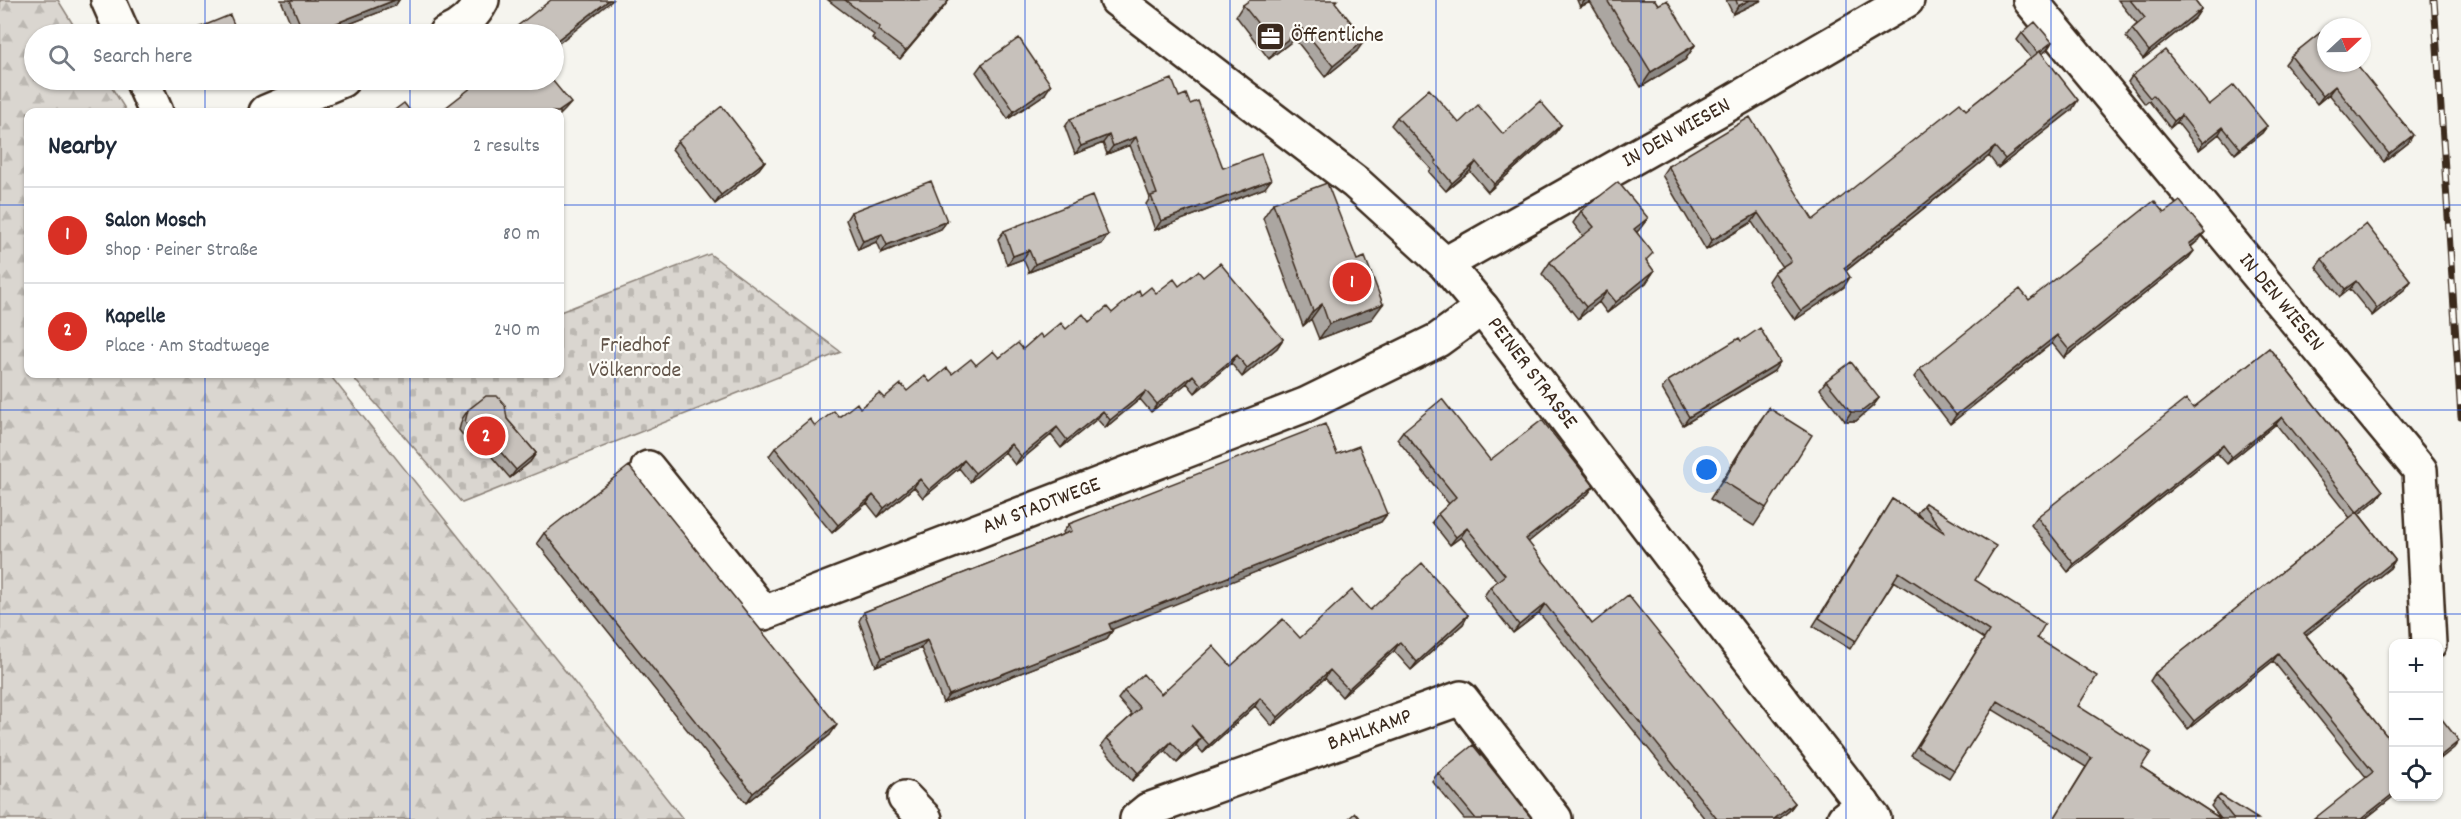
<!DOCTYPE html>
<html lang="en">
<head>
<meta charset="utf-8">
<style>
	:root { --surface:#fff; --page:#f2f2f3; --text:#1f2937; --muted:#747a83; --line:#e0e1e3; --accent:#d93025 }
	body { margin:0; font-family:Dekko,sans-serif; background:var(--page); color:var(--text) }
	.controls { position:absolute; right:18px; bottom:18px; display:grid; overflow:hidden; border-radius:12px; box-shadow:0 2px 4px #0004 }
	.controls button { width:54px; height:54px; display:grid; place-items:center; padding:0; border:0; border-bottom:2px solid var(--line); background:var(--surface); color:var(--text); font:30px sans-serif }
	.compass { position:absolute; left:2317px; top:18px; width:54px; height:54px; border-radius:50%; background:var(--surface); box-shadow:0 2px 4px #0004; rotate:68deg }
	.you { position:absolute; left:1707px; top:470px; width:21px; height:21px; margin:-15px; border:4px solid #fff; border-radius:50%; background:#1a73e8; box-shadow:0 0 0 9px #1a73e833 }
	.badge { display:grid; place-items:center; width:39px; height:39px; border-radius:50%; background:var(--accent); color:#fff; font-size:20px; font-weight:700 }
	.pin { position:absolute; translate:-50% -50%; border:3px solid #fff; box-shadow:0 2px 6px #0006 }
	.list { margin:0; padding:0; list-style:none }
	h2 { display:flex; justify-content:space-between; align-items:center; height:78px; margin:0; padding:0 24px; font-size:26px }
	h2 small { font-size:20px; font-weight:400; color:var(--muted) }
	.list li { display:grid; grid-template-columns:39px 1fr auto; gap:18px; align-items:center; box-sizing:border-box; height:96px; padding:0 24px; border-top:2px solid var(--line) }
	.list b { display:block; font-size:22px; white-space:nowrap }
	.list p { margin:0; font-size:20px; white-space:nowrap; color:var(--muted) }
	.list em { font-size:20px; font-style:normal; color:var(--muted) }
	.icon { flex:none; width:33px; height:33px; fill:none; stroke:currentColor; stroke-width:2; stroke-linecap:round; stroke-linejoin:round }
	.map { position:relative; flex:none; width:2461px; height:819px; overflow:hidden }
	.search { position:absolute; background:var(--surface); box-shadow:0 2px 4px #0004; left:24px; top:24px; width:540px; height:66px; display:flex; align-items:center; gap:15px; box-sizing:border-box; padding:0 21px; border-radius:33px; color:var(--muted); font-size:22px }
	.panel { position:absolute; background:var(--surface); box-shadow:0 2px 4px #0004; left:24px; top:108px; width:540px; height:270px; border-radius:12px }
	.map>svg:first-child { display:block }
	.forest { fill:url(#forest-firs); stroke:#8a8077; stroke-width:1.5 }
	.cemetery { fill:url(#cemetery-stones); stroke:#8a8077; stroke-width:1.5 }
	.lines { fill:none; stroke-linecap:round; stroke-linejoin:round }
	.minor-casing { stroke:#3b2a1e; stroke-width:38 }
	.major-casing { stroke:#3b2a1e; stroke-width:38 }
	.minor { stroke:#fdfcf7; stroke-width:33 }
	.major { stroke:#fdfcf7; stroke-width:33 }
	.rail-casing { stroke:#3b2a1e; stroke-width:7 }
	.rail { stroke:#fdfcf7; stroke-width:4.5; stroke-dasharray:14; stroke-linecap:butt }
	.wall { fill:#aba6a1; stroke:#3b2a1e; stroke-width:1.5 }
	.shaded-wall { fill:#8b8783; stroke:#3b2a1e; stroke-width:1.5 }
	.building { fill:#c7c1bb; stroke:#3b2a1e; stroke-width:1.5 }
	.grid { fill:none; stroke:#1d4ed8; stroke-width:1.5; stroke-opacity:0.55 }
	.labels { text-anchor:middle; dominant-baseline:central; stroke-width:4.5; stroke-linejoin:round; paint-order:stroke }
	.poi-label { font-size:22px; fill:#3b2a1e; stroke:#fdfcf7; text-anchor:start }
	.street-label { font-size:22px; fill:#3b2a1e; stroke:#fdfcf7 }
	.park-label { font-size:22px; fill:#63554a; stroke:#fdfcf7 }
</style>
</head>
<body>
<div class="map">
<svg width="2461" height="819" viewBox="0 0 2461 819">
	<defs>
		<pattern id="forest-firs" width="22" height="20" patternUnits="userSpaceOnUse" patternTransform="scale(1.5)"><rect width="22" height="20" fill="#dad6d0"/><path d="M5 1l3.5 6h-7zM16 11l3.5 6h-7z" fill="#bcb8b2"/></pattern>
		<pattern id="cemetery-stones" width="16" height="16" patternUnits="userSpaceOnUse" patternTransform="scale(1.5)"><rect width="16" height="16" fill="#dad6d0"/><path d="M2 7V4a2 2 0 0 1 4 0v3zM10 15v-3a2 2 0 0 1 4 0v3z" fill="#bcb8b2"/></pattern>
	</defs>
	<rect width="100%" height="100%" fill="#f5f4ee"/>
	<filter id="ink" filterUnits="userSpaceOnUse"><feTurbulence type="fractalNoise" baseFrequency=".0167" numOctaves="2"/><feDisplacementMap in="SourceGraphic" scale="12" xChannelSelector="R" yChannelSelector="G"/><feConvolveMatrix kernelMatrix="1 2 1 2 8 2 1 2 1" color-interpolation-filters="sRGB"/></filter>
	<g filter="url(#ink)">
		<path class="forest" d="M 0,0 L 58,0 L 79,34 L 34,34 L 34,80 L 107,80 L 127,112 L 28,112 L 28,374 L 329,374 L 683,819 L 0,819 Z"/>
		<path class="cemetery" d="M 710,254 L 841,352 L 462,503 L 350,374 L 560,374 L 560,312 Z"/>
		<g class="lines">
			<defs>
				<g id="minor">
					<path d="M 108,0 L 123,34"/>
					<path id="s1" d="M 2030,0 L 2420,470 L 2429,644"/>
					<path d="M 445,34 C 462,27 474,16 482,0"/>
					<path d="M 142,80 L 156,112"/>
					<path d="M 266,112 L 342,80"/>
					<path id="s2" d="M 1445,264 L 1725,106 L 1907,0"/>
					<path id="s3" d="M 648,468 L 764,613 L 1305,405 L 1438,340 L 1482,308"/>
					<path d="M 905,798 L 925,819"/>
					<path id="s4" d="M 1137,819 L 1148,810 L 1461,698 L 1555,819"/>
					<path d="M 1844,819 L 1863,804"/>
				</g>
				<g id="major">
					<path id="s5" d="M 1117,0 L 1356,183 L 1445,264 L 1482,308 L 1710,608 L 1874,819"/>
				</g>
			</defs>
			<use href="#minor" class="minor-casing"/>
			<use href="#major" class="major-casing"/>
			<use href="#minor" class="minor"/>
			<use href="#major" class="major"/>
			<defs>
				<path id="rail" d="M 2434,0 L 2461,417"/>
			</defs>
			<use href="#rail" class="rail-casing"/>
			<use href="#rail" class="rail"/>
		</g>
		<path class="wall" d="M 281,0 L 399,0 L 395,6 L 324,34 L 295,34 Z
			M 828,0 L 949,0 L 943,8 L 900,59 L 872,38 L 874,35 Z
			M 1577,0 L 1655,0 L 1658,5 L 1695,45 L 1685,60 L 1641,87 L 1590,2 L 1580,7 Z
			M 1726,0 L 1762,0 L 1733,14 Z
			M 2118,0 L 2194,0 L 2201,9 L 2195,18 L 2143,59 L 2126,37 L 2132,29 L 2137,24 Z
			M 1335,3 L 1357,51 L 1325,77 L 1295,39 L 1269,59 L 1236,16 L 1243,5 Z
			M 2326,28 L 2408,143 L 2384,162 L 2329,94 L 2317,104 L 2285,64 L 2291,56 Z
			M 2022,33 L 2052,42 L 2047,50 L 2042,54 L 2072,110 L 1998,168 L 1989,156 L 1846,271 L 1844,287 L 1795,320 L 1768,281 L 1774,272 L 1782,267 L 1752,222 L 1706,250 L 1662,175 L 1668,166 L 1813,220 L 1966,110 L 2031,58 L 2017,40 Z
			M 982,64 L 1045,94 L 1008,119 L 976,72 Z
			M 2132,76 L 2209,105 L 2267,126 L 2262,133 L 2235,154 L 2219,134 L 2199,150 L 2177,122 L 2170,128 L 2149,101 L 2145,104 L 2128,82 Z
			M 1179,97 L 1190,104 L 1223,168 L 1265,188 L 1155,230 L 1146,204 L 1150,198 L 1130,145 L 1107,154 L 1103,143 L 1075,154 L 1065,127 L 1070,119 Z
			M 1397,117 L 1459,123 L 1503,134 L 1561,125 L 1555,133 L 1488,192 L 1470,171 L 1446,191 L 1429,172 L 1431,169 L 1391,125 Z
			M 678,141 L 765,161 L 759,169 L 715,204 L 672,149 Z
			M 1273,203 L 1372,319 L 1319,339 L 1311,319 L 1303,326 L 1263,218 Z
			M 1581,211 L 1648,218 L 1637,232 L 1647,262 L 1654,271 L 1646,283 L 1607,313 L 1599,302 L 1578,319 L 1542,274 L 1550,262 L 1583,236 L 1573,223 Z
			M 851,212 L 947,221 L 941,229 L 881,253 L 876,242 L 858,250 L 846,220 Z
			M 2164,213 L 2199,240 L 2191,247 L 2188,259 L 2064,358 L 2052,343 L 1950,424 L 1914,377 L 1920,369 L 2029,300 Z
			M 1004,231 L 1102,244 L 1029,272 L 1023,259 L 1007,265 L 998,239 Z
			M 2322,259 L 2411,281 L 2405,289 L 2372,316 L 2350,289 L 2340,297 L 2316,267 Z
			M 1203,277 L 1283,339 L 1277,348 L 1242,377 L 1231,363 L 1195,393 L 1187,383 L 1151,412 L 1140,399 L 1105,428 L 1097,419 L 1061,448 L 1051,435 L 1015,465 L 1005,452 L 970,482 L 959,468 L 923,498 L 914,487 L 878,517 L 867,503 L 832,533 L 769,456 L 775,448 L 815,426 L 884,398 L 907,391 L 976,365 L 1023,349 L 1043,338 L 1112,313 L 1141,295 L 1156,293 L 1179,286 Z
			M 1741,341 L 1774,371 L 1683,425 L 1662,389 L 1668,381 Z
			M 2269,348 L 2383,491 L 2377,499 L 2359,514 L 2395,560 L 2390,568 L 2306,635 L 2394,745 L 2394,796 L 2365,819 L 2366,777 L 2273,661 L 2188,729 L 2150,681 L 2155,673 L 2350,518 L 2276,424 L 2227,464 L 2217,453 L 2068,572 L 2031,525 L 2037,517 L 2193,408 Z
			M 1826,381 L 1879,398 L 1873,406 L 1856,421 L 1845,421 L 1820,389 Z
			M 1769,408 L 1766,508 L 1754,526 L 1710,499 L 1756,426 Z
			M 468,410 L 507,419 L 536,453 L 530,462 L 510,478 L 480,443 L 468,442 L 459,430 L 462,419 Z
			M 1403,431 L 1490,460 L 1594,486 L 1588,494 L 1528,542 L 1592,624 L 1795,803 L 1789,811 L 1779,819 L 1705,819 L 1539,613 L 1513,633 L 1484,596 L 1490,587 L 1497,581 L 1461,537 L 1450,545 L 1432,522 L 1438,514 L 1449,504 L 1397,439 Z
			M 1337,454 L 1387,514 L 1381,522 L 1111,629 L 1112,631 L 1106,640 L 943,703 L 921,648 L 876,666 L 859,621 L 864,612 L 1064,534 L 1063,532 L 1069,524 Z
			M 1892,499 L 1921,518 L 1917,513 L 1925,503 L 1975,580 L 2037,638 L 2078,706 L 2141,767 L 2221,819 L 2211,806 L 2217,798 L 2258,819 L 2054,819 L 2086,767 L 1992,709 L 1949,778 L 1911,755 L 1984,639 L 1894,581 L 1850,649 L 1813,626 Z
			M 544,533 L 830,735 L 746,803 L 537,543 Z
			M 1370,610 L 1468,615 L 1463,624 L 1411,670 L 1394,651 L 1342,697 L 1325,678 L 1272,726 L 1255,706 L 1203,753 L 1196,745 L 1177,763 L 1165,751 L 1132,781 L 1101,746 L 1107,738 L 1132,715 L 1118,699 L 1124,691 L 1161,694 Z
			M 1438,773 L 1532,819 L 1464,819 L 1432,781 Z"/>
		<path class="shaded-wall" d="M 395,0 L 399,0 L 395,6 L 324,34 L 309,34 Z
			M 609,0 L 613,0 L 554,47 L 556,41 Z
			M 949,0 L 943,8 L 900,59 L 906,51 Z
			M 1585,0 L 1591,0 L 1590,2 L 1580,7 Z
			M 1750,0 L 1762,0 L 1733,14 L 1738,6 Z
			M 2201,9 L 2195,18 L 2143,59 L 2149,51 Z
			M 1302,28 L 1295,39 L 1269,59 L 1277,48 Z
			M 1365,40 L 1357,51 L 1325,77 L 1333,66 Z
			M 2052,42 L 2047,50 L 2033,61 L 2038,53 Z
			M 1695,45 L 1685,60 L 1641,87 L 1651,72 Z
			M 1051,85 L 1045,94 L 1008,119 L 1014,111 Z
			M 2335,86 L 2329,94 L 2317,104 L 2323,96 Z
			M 2078,100 L 2072,110 L 1998,168 L 2005,159 Z
			M 571,103 L 565,110 L 560,115 L 560,112 L 558,112 Z
			M 2181,115 L 2177,122 L 2170,128 L 2174,121 Z
			M 1561,125 L 1555,133 L 1488,192 L 1494,184 Z
			M 2267,126 L 2262,133 L 2235,154 L 2240,148 Z
			M 2223,127 L 2219,134 L 2199,150 L 2203,143 Z
			M 1109,135 L 1103,143 L 1075,154 L 1081,146 Z
			M 2413,135 L 2408,143 L 2384,162 L 2389,154 Z
			M 1136,137 L 1130,145 L 1107,154 L 1113,146 Z
			M 1995,147 L 1989,156 L 1838,277 L 1844,268 Z
			M 765,161 L 759,169 L 715,204 L 721,195 Z
			M 1476,162 L 1470,171 L 1446,191 L 1452,183 Z
			M 1271,180 L 1265,188 L 1155,230 L 1161,221 Z
			M 1758,213 L 1752,222 L 1706,250 L 1712,240 Z
			M 1648,218 L 1639,230 L 1626,241 L 1634,229 Z
			M 947,221 L 941,229 L 881,253 L 887,245 Z
			M 2205,232 L 2199,240 L 2183,252 L 2189,244 Z
			M 882,234 L 876,242 L 858,250 L 863,241 Z
			M 1108,235 L 1102,244 L 1029,272 L 1035,264 Z
			M 1029,250 L 1023,259 L 1007,265 L 1013,256 Z
			M 2194,251 L 2188,259 L 2064,358 L 2069,350 Z
			M 1654,271 L 1646,283 L 1607,313 L 1616,302 Z
			M 1850,277 L 1844,287 L 1795,320 L 1801,311 Z
			M 2356,281 L 2350,289 L 2340,297 L 2345,289 Z
			M 2411,281 L 2405,289 L 2372,316 L 2377,308 Z
			M 1607,291 L 1599,302 L 1578,319 L 1586,307 Z
			M 1322,304 L 1311,319 L 1303,326 L 1313,311 Z
			M 1383,304 L 1372,319 L 1319,339 L 1329,324 Z
			M 2057,335 L 2052,343 L 1950,424 L 1956,415 Z
			M 1283,339 L 1277,348 L 1242,377 L 1247,368 Z
			M 1237,355 L 1231,363 L 1195,393 L 1201,385 Z
			M 1780,362 L 1774,371 L 1683,425 L 1689,417 Z
			M 1193,375 L 1187,383 L 1151,412 L 1157,404 Z
			M 1146,391 L 1140,399 L 1105,428 L 1110,420 Z
			M 1879,398 L 1873,406 L 1856,421 L 1845,421 L 1851,412 Z
			M 1103,411 L 1097,419 L 1061,448 L 1067,440 Z
			M 2282,417 L 2276,424 L 2227,464 L 2232,457 Z
			M 1057,427 L 1051,435 L 1015,465 L 1021,456 Z
			M 474,434 L 486,435 L 480,443 L 468,442 Z
			M 1011,444 L 1005,452 L 970,482 L 975,473 Z
			M 2223,445 L 2217,453 L 2068,572 L 2074,564 Z
			M 536,453 L 530,462 L 510,478 L 516,470 Z
			M 964,460 L 959,468 L 923,498 L 929,490 Z
			M 920,479 L 914,487 L 878,517 L 884,508 Z
			M 1594,486 L 1588,494 L 1521,548 L 1526,539 Z
			M 2383,491 L 2377,499 L 2352,520 L 2357,512 Z
			M 873,495 L 867,503 L 832,533 L 838,525 Z
			M 1387,514 L 1381,522 L 1103,633 L 1109,624 Z
			M 1467,528 L 1461,537 L 1450,545 L 1456,537 Z
			M 2395,560 L 2390,568 L 2299,641 L 2304,633 Z
			M 1545,604 L 1539,613 L 1513,633 L 1519,625 Z
			M 1468,615 L 1463,624 L 1411,670 L 1417,662 Z
			M 1112,631 L 1106,640 L 943,703 L 949,695 Z
			M 927,640 L 921,648 L 876,666 L 882,658 Z
			M 1400,642 L 1394,651 L 1342,697 L 1348,689 Z
			M 2278,654 L 2273,661 L 2188,729 L 2194,721 Z
			M 1330,670 L 1325,678 L 1272,726 L 1278,717 Z
			M 1260,698 L 1255,706 L 1203,753 L 1209,745 Z
			M 837,725 L 830,735 L 746,803 L 753,793 Z
			M 1201,738 L 1195,747 L 1177,763 L 1183,755 Z
			M 2459,741 L 2454,748 L 2439,760 L 2439,757 Z
			M 1171,742 L 1165,751 L 1132,781 L 1138,773 Z
			M 2394,793 L 2394,796 L 2365,819 L 2361,819 Z
			M 1795,803 L 1789,811 L 1779,819 L 1774,819 Z"/>
		<path class="building" d="M 290,0 L 395,0 L 309,34 L 304,34 Z
			M 551,0 L 609,0 L 556,41 L 559,45 L 554,50 L 554,34 L 507,34 Z
			M 845,0 L 949,0 L 906,51 L 878,30 L 880,27 Z
			M 1250,0 L 1337,0 L 1335,2 L 1365,40 L 1333,66 L 1302,28 L 1277,48 L 1243,5 Z
			M 1607,0 L 1655,0 L 1658,5 L 1667,0 L 1695,45 L 1651,72 Z
			M 1736,0 L 1750,0 L 1738,6 Z
			M 2130,0 L 2194,0 L 2201,9 L 2149,51 L 2132,29 L 2145,18 Z
			M 230,15 L 238,34 L 187,34 L 186,33 Z
			M 2035,22 L 2052,42 L 2038,53 L 2022,33 Z
			M 2326,28 L 2326,63 L 2355,63 L 2413,135 L 2389,154 L 2335,86 L 2323,96 L 2291,56 Z
			M 1019,38 L 1051,85 L 1014,111 L 982,64 Z
			M 2165,50 L 2209,105 L 2234,85 L 2267,126 L 2240,148 L 2223,127 L 2203,143 L 2181,115 L 2174,121 L 2153,95 L 2150,98 L 2132,76 Z
			M 2040,51 L 2078,100 L 2005,159 L 1995,147 L 1844,268 L 1850,277 L 1801,311 L 1774,272 L 1791,261 L 1758,213 L 1712,240 L 1668,166 L 1750,117 L 1813,220 L 1960,103 L 1966,110 Z
			M 1172,79 L 1179,97 L 1186,94 L 1190,104 L 1198,101 L 1223,168 L 1261,154 L 1271,180 L 1161,221 L 1151,196 L 1157,194 L 1136,137 L 1113,146 L 1109,135 L 1081,146 L 1070,119 Z
			M 481,80 L 552,80 L 571,103 L 558,112 L 440,112 Z
			M 1429,89 L 1459,123 L 1478,105 L 1503,134 L 1540,101 L 1561,125 L 1494,184 L 1476,162 L 1452,183 L 1435,163 L 1437,161 L 1397,117 Z
			M 404,103 L 411,112 L 392,112 Z
			M 722,106 L 765,161 L 721,195 L 678,141 Z
			M 931,181 L 947,221 L 887,245 L 882,234 L 863,241 L 851,212 Z
			M 1618,182 L 1648,218 L 1634,229 L 1653,253 L 1646,260 L 1654,271 L 1616,302 L 1607,291 L 1586,307 L 1550,262 L 1594,227 L 1581,211 Z
			M 1327,183 L 1357,260 L 1365,257 L 1383,304 L 1329,324 L 1322,304 L 1313,311 L 1273,203 Z
			M 1092,196 L 1108,235 L 1035,264 L 1029,250 L 1013,256 L 1004,231 Z
			M 2154,201 L 2164,213 L 2180,201 L 2205,232 L 2189,244 L 2194,251 L 2069,350 L 2057,335 L 1956,415 L 1920,369 L 2020,289 L 2029,300 Z
			M 2366,224 L 2411,281 L 2377,308 L 2356,281 L 2345,289 L 2322,259 Z
			M 1220,263 L 1283,339 L 1247,368 L 1237,355 L 1201,385 L 1193,375 L 1157,404 L 1146,391 L 1110,420 L 1103,411 L 1067,440 L 1057,427 L 1021,456 L 1011,444 L 975,473 L 964,460 L 929,490 L 920,479 L 884,508 L 873,495 L 838,525 L 775,448 L 810,419 L 815,426 L 834,411 L 839,417 L 857,403 L 860,408 L 879,393 L 884,398 L 901,384 L 907,391 L 925,376 L 930,382 L 947,368 L 952,374 L 971,359 L 976,365 L 993,351 L 999,358 L 1018,343 L 1023,349 L 1040,334 L 1043,338 L 1061,323 L 1066,329 L 1083,314 L 1089,322 L 1107,307 L 1112,313 L 1139,290 L 1141,295 L 1151,287 L 1156,293 L 1174,279 L 1179,286 L 1198,271 L 1203,277 Z
			M 1760,328 L 1780,362 L 1689,417 L 1668,381 L 1739,338 L 1741,341 Z
			M 2269,348 L 2383,491 L 2357,512 L 2282,417 L 2232,457 L 2223,445 L 2074,564 L 2037,517 L 2186,399 L 2193,408 Z
			M 1851,362 L 1879,398 L 1861,412 L 1851,412 L 1826,381 Z
			M 486,396 L 497,396 L 505,405 L 507,419 L 536,453 L 516,470 L 486,435 L 474,434 L 465,422 L 468,410 Z
			M 1442,399 L 1490,460 L 1542,420 L 1594,486 L 1526,539 L 1592,624 L 1628,595 L 1795,803 L 1774,819 L 1717,819 L 1545,604 L 1519,625 L 1490,587 L 1505,575 L 1467,528 L 1456,537 L 1438,514 L 1456,497 L 1403,431 Z
			M 1769,408 L 1812,435 L 1766,508 L 1723,481 Z
			M 1325,424 L 1337,454 L 1359,446 L 1387,514 L 1109,624 L 1112,631 L 949,695 L 927,640 L 882,658 L 864,612 L 1072,531 L 1069,524 Z
			M 629,466 L 837,725 L 753,793 L 544,533 Z
			M 1892,499 L 1945,533 L 1923,505 L 1925,503 L 1996,546 L 1975,580 L 2045,624 L 2037,638 L 2097,676 L 2078,706 L 2151,752 L 2141,767 L 2221,819 L 2054,819 L 2092,758 L 1998,701 L 1954,770 L 1917,747 L 1989,631 L 1899,572 L 1856,641 L 1819,618 Z
			M 2357,512 L 2395,560 L 2304,633 L 2394,745 L 2394,793 L 2361,819 L 2314,819 L 2373,772 L 2278,654 L 2194,721 L 2155,673 Z
			M 1422,563 L 1468,615 L 1417,662 L 1400,642 L 1348,689 L 1330,670 L 1278,717 L 1260,698 L 1209,745 L 1191,725 L 1201,738 L 1183,755 L 1171,742 L 1138,773 L 1107,738 L 1140,708 L 1124,691 L 1143,674 L 1161,694 L 1213,646 L 1231,666 L 1283,619 L 1300,638 L 1352,590 L 1370,610 Z
			M 2441,718 L 2459,741 L 2439,757 L 2439,720 Z
			M 1473,745 L 1532,819 L 1476,819 L 1438,773 Z
			M 2220,795 L 2258,819 L 2234,819 L 2217,798 Z
			M 1355,813 L 1360,819 L 1348,819 Z"/>
	</g>
	<path class="grid" d="M 205,0 L 205,34M 410,0 L 410,34M 615,0 L 615,819M 820,0 L 820,819M 1025,0 L 1025,819M 1230,0 L 1230,819M 1436,0 L 1436,819M 1641,0 L 1641,819M 1846,0 L 1846,819M 2051,0 L 2051,819M 2256,0 L 2256,819M 205,80 L 205,112M 410,80 L 410,112M 0,205 L 28,205M 560,205 L 2461,205M 205,374 L 205,819M 410,374 L 410,819M 0,410 L 2461,410M 0,614 L 2461,614"/>
	<defs>
		<symbol id="office-square" viewBox="-11 -11 22 22"><rect x="-9" y="-9" width="18" height="18" rx="4" fill="#3b2a1e" stroke="#fdfcf7"/><path d="M-6-3h4V-5.5h4V-3h4V5H-6ZM-1-4.5V-3h2v-1.5ZM-6 0V1H6V0Z" fill="#fff"/></symbol>
	</defs>
	<g fill-rule="evenodd">
		<use href="#office-square" x="1254" y="20" width="33" height="33"/>
	</g>
	<g class="labels">
		<g class="poi-label">
			<text x="1291" y="36">Öffentliche</text>
		</g>
		<g class="street-label">
			<text stroke="none"><textPath href="#s2" startOffset="266">IN DEN WIESEN</textPath></text>
			<text stroke="none"><textPath href="#s1" startOffset="393">IN DEN WIESEN</textPath></text>
			<text stroke="none"><textPath href="#s5" startOffset="561">PEINER STRASSE</textPath></text>
			<text stroke="none"><textPath href="#s3" startOffset="483">AM STADTWEGE</textPath></text>
			<text stroke="none"><textPath href="#s4" startOffset="250">BAHLKAMP</textPath></text>
		</g>
		<g class="park-label">
			<text x="635" y="346">Friedhof<tspan x="635" dy="25">Völkenrode</tspan></text>
		</g>
	</g>
</svg>
<div class="controls">
<button>+</button>
<button>−</button>
<button><svg class="icon" aria-label="locate" viewBox="0 0 24 24"><circle cx="12" cy="12" r="6"/><path d="M12 2v4M12 18v4M2 12h4M18 12h4"/></svg></button>
</div>
<svg class="compass" viewBox="-18 -18 36 36"><path d="M0-13l5 13h-10z" fill="#e53935"/><path d="M0 13l5-13h-10z" fill="#747a83"/></svg>
<div class="you"></div>
<div class="pin badge" style="left:1352px;top:282px">1</div>
<div class="pin badge" style="left:486px;top:436px">2</div>
<div class="search"><svg class="icon" aria-label="search" viewBox="0 0 24 24"><circle cx="10" cy="10" r="6"/><path d="M15 15l6 6"/></svg>Search here</div>
<section class="panel">
<h2>Nearby<small>2 results</small></h2>
<ul class="list">
<li><span class="badge">1</span><div><b>Salon Mosch</b><p>Shop · Peiner Straße</p></div><em>80 m</em></li>
<li><span class="badge">2</span><div><b>Kapelle</b><p>Place · Am Stadtwege</p></div><em>240 m</em></li>
</ul>
</section>
</div>
</body>
</html>
